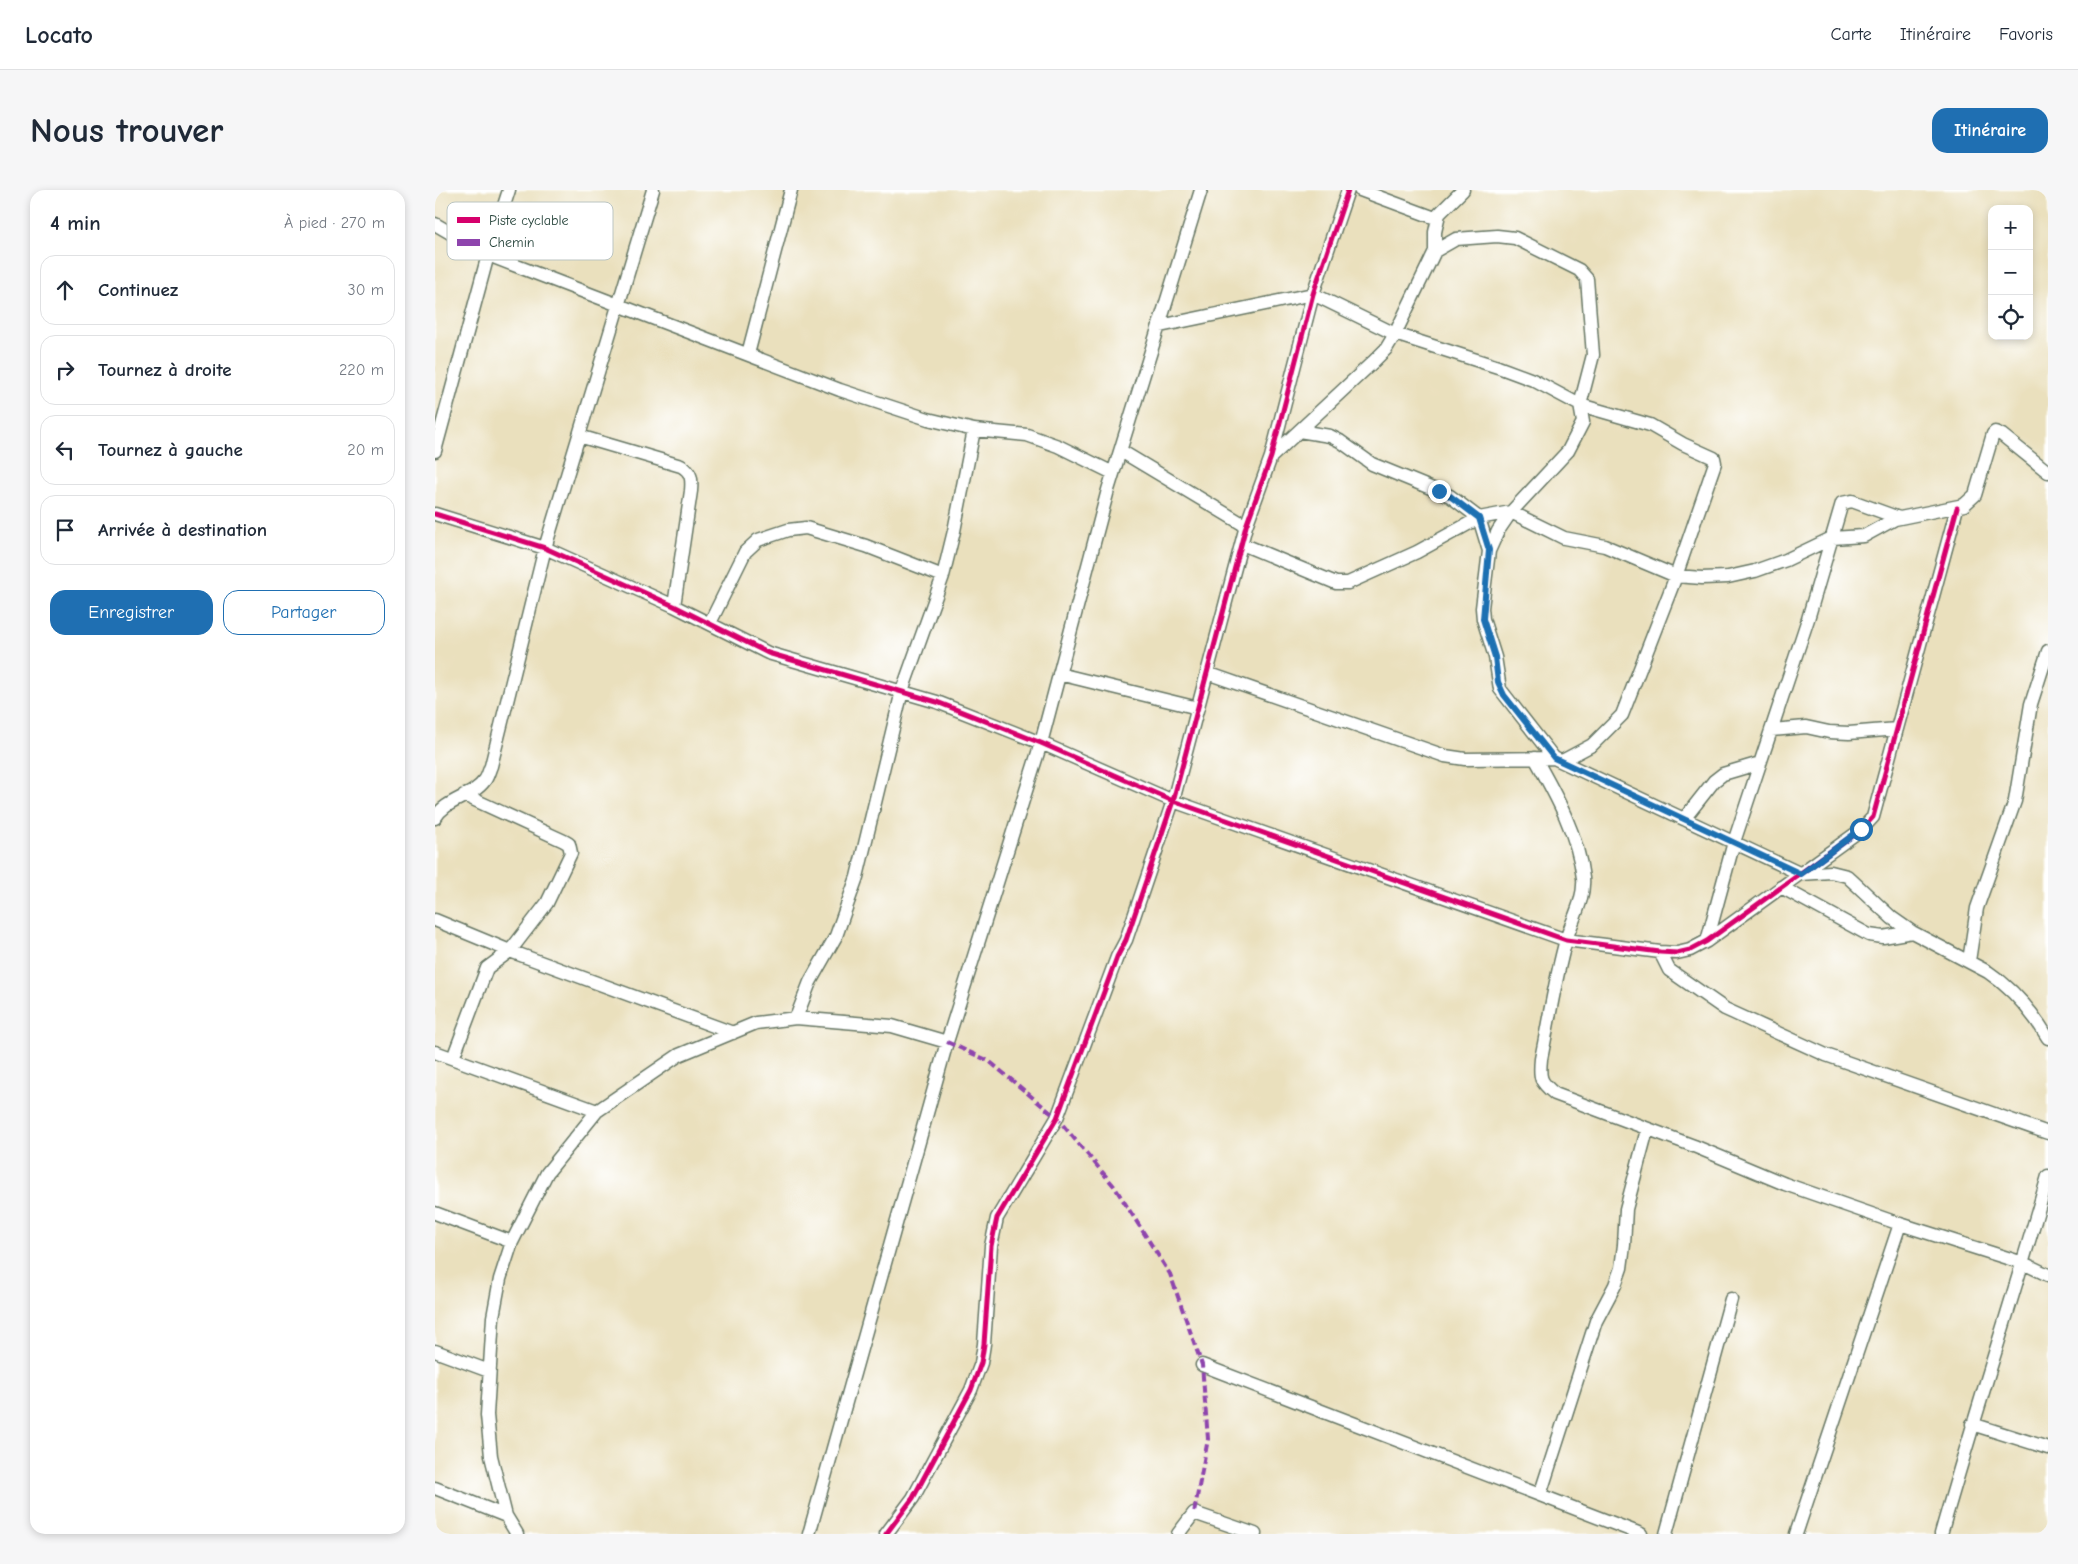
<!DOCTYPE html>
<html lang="fr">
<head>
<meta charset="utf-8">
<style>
	:root { --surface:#fff; --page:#f6f6f7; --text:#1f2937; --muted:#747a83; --line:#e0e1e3; --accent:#1f6fb2 }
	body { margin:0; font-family:"Comic Neue",sans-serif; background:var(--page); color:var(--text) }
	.controls { position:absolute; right:15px; top:15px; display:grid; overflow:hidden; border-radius:10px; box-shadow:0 2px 8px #0003 }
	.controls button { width:45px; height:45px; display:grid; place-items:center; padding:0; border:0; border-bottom:1px solid var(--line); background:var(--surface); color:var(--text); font:25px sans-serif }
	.stop { position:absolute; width:15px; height:15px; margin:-11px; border:4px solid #1f6fb2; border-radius:50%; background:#fff }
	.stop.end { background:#1f6fb2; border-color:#fff; box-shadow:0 1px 5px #0008 }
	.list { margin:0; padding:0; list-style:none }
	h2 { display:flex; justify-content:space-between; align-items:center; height:65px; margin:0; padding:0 20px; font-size:21px }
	h2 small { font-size:16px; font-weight:400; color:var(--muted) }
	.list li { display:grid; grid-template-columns:32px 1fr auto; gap:15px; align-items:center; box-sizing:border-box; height:70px; margin:0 10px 10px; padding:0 10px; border:1px solid var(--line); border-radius:15px }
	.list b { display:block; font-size:19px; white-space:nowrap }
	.list em { font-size:16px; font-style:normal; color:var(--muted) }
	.actions { display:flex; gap:10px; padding:15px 20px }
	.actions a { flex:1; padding:11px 0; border:1px solid var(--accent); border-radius:15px; text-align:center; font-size:18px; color:var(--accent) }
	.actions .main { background:var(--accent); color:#fff }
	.icon { flex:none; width:28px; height:28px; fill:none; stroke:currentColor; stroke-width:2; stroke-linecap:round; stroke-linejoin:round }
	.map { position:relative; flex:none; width:1613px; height:1344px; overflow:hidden; border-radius:15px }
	header { display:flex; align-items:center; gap:30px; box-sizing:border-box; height:70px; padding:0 25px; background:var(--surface); border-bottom:1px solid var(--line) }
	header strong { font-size:24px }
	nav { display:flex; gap:28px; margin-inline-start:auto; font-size:18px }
	.intro { display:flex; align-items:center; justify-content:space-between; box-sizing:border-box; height:120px; padding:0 30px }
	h1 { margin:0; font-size:35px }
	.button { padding:12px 22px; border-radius:15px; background:var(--accent); color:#fff; font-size:18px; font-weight:700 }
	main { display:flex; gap:30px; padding:0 30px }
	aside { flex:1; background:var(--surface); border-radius:15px; box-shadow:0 2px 8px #0003 }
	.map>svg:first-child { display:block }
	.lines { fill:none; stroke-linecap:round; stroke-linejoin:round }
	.minor-casing { stroke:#667664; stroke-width:15 }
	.minor { stroke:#fff; stroke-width:12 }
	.quiet { stroke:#8e44ad; stroke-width:4; stroke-dasharray:8 4; stroke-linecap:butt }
	.cycleway-casing { stroke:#fff; stroke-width:8 }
	.cycleway { stroke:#d6006c; stroke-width:5 }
	.route { stroke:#1f6fb2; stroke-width:6 }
	.key { fill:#fff; stroke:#bcc5c2; stroke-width:1 }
	.key-label { font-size:14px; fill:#1f3d34 }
</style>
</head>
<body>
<header>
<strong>Locato</strong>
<nav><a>Carte</a><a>Itinéraire</a><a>Favoris</a></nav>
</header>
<div class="intro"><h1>Nous trouver</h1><a class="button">Itinéraire</a></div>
<main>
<aside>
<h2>4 min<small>À pied · 270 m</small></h2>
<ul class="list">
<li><svg class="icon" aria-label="ahead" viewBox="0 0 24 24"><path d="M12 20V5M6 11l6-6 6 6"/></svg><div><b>Continuez</b></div><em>30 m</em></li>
<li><svg class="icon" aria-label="right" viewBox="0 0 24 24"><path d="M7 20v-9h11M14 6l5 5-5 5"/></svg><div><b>Tournez à droite</b></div><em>220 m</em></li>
<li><svg class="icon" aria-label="left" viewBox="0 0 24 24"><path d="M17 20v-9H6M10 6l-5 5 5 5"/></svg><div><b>Tournez à gauche</b></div><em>20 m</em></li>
<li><svg class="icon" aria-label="arrive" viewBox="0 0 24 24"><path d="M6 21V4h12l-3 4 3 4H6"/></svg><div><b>Arrivée à destination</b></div></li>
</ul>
<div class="actions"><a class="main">Enregistrer</a><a>Partager</a></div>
</aside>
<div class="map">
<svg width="1613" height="1344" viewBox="0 0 1613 1344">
	<rect width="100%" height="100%" fill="#fff"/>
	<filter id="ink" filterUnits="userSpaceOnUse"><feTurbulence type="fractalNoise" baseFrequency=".02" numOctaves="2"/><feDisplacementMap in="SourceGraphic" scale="10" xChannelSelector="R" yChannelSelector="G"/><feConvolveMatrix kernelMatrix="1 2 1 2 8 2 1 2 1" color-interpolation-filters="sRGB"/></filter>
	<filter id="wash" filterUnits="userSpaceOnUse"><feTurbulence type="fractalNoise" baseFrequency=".0096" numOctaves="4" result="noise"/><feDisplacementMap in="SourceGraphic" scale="20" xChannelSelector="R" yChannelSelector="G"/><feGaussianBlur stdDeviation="1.12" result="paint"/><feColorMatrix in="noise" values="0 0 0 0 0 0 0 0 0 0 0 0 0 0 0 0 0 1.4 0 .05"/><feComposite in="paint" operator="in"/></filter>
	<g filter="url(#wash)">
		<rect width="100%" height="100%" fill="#eae0bd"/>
	</g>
	<g filter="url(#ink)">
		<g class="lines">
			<defs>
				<path id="minor" d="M 925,0 L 1003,29
					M 0,34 L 53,65 L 405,200 L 493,229 L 539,240 L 592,245 L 623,256 L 678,283
					M 1000,61 L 1021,49 L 1062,46 L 1080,48 L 1144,80 L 1152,89 L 1158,165 L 1145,215 L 1148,232 L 1133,261 L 1076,322 L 1063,341 L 1054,361 L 1047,418 L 1048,429 L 1060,467 L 1065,499 L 1119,568
					M 725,136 L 878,104 L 960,144 L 1063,177 L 1098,190 L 1145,215 L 1215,235 L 1248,254 L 1279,268 L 1280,273 L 1241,386 L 1187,525 L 1157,555 L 1127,571
					M 313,164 L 356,0
					M 864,241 L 895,246 L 905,251 L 937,274 L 1015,306 L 1044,328 L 1054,361
					M 144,246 L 246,276 C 257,282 257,290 256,301 L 239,416
					M 0,261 L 53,65 L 74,0
					M 686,261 L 811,336
					M 836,267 L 938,172 L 951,159 L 960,144 L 1000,61 L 1000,42 L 1004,24 L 1028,0
					M 0,324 L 110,358 L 239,416 L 333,463 L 502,512 L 606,553 L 738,611 L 1131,750 L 1225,762 L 1242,763 L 1255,760 L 1272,751 L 1427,639 L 1438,627 L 1522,318
					M 807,354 L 901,393 L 913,393 L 982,362 L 1044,328 L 1076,322 L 1129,348 L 1170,356 L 1241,386 L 1267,388 L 1293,387 L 1320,381 L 1351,370 L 1397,348 L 1429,346 L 1460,329 L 1529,315 L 1540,305 L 1558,244 L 1560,242 L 1567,245 L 1613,282
					M 275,433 L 310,362 L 323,350 L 353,340 L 371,338 L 431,356 L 508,386
					M 772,483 L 1010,566 L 1030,569 L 1119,568 L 1366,684 L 1396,682 L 1412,686 L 1457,728 L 1477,742 L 1553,782 C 1577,798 1598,823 1613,848
					M 624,484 L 763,518
					M 1336,540 L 1371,537 L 1394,542 L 1414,543 L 1462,539
					M 1100,568 C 1121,605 1143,645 1148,688 C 1150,709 1137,730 1131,750 C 1120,789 1114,830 1106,869 C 1104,888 1105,892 1120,904 L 1259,956 L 1350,994 L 1465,1034 L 1588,1073 L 1613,1085
					M 0,628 C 11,609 37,608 50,590 C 53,586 54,580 56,576 L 110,358 L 218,0
					M 1249,629 L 1279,591 L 1288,584 L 1325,573
					M 1346,697 L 1434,745 L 1448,747 L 1477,742
					M 0,730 L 75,761 L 298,843
					M 1272,751 L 1299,652 L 1373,429 L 1407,313 L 1417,311 L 1464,328
					M 1225,762 L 1234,780 L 1290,819 L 1391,865 L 1613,943
					M 1534,771 L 1542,718 L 1580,611 L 1596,514 L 1613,461
					M 361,828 L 375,792 L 401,746 L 422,687 L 467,501 L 508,386 L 519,341 L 539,240
					M 0,862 L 162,921
					M 18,868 L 52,778 L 75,761 L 112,713 L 136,663 L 134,654 L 129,651 L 29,605
					M 0,1023 L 77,1052
					M 0,1161 L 54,1181
					M 767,1175 L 1206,1344
					M 1537,1234 L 1613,1258
					M 0,1298 L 71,1326
					M 1105,1305 L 1161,1131 L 1180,1095 L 1186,1078 L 1189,1055 L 1191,1019 L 1212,940
					M 82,1344 L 71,1326 L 56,1266 L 52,1225 L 58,1127 L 65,1089 L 77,1052 L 112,983 L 162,921 L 244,865 L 321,833 L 361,828 L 457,836 L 512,852
					M 374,1344 L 512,852 L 606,553 L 673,300 L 766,0
					M 451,1344 L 478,1308 L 536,1200 L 546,1173 L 549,1154 L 556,1056 L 562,1028 L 622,928 L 682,767 L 691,750 L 738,611 L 811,336 L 836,267 L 878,104 L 913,0
					M 743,1344 L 759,1323 L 820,1344
					M 1231,1344 L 1296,1109
					M 1361,1344 L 1465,1034
					M 1506,1344 C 1540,1224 1579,1105 1613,986"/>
			</defs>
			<use href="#minor" class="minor-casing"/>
			<use href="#minor" class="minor"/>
			<path class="quiet" d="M 512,852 L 554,871 L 622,928 L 679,996 L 735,1084 L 767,1175 L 773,1249 L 759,1323"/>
			<defs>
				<path id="cycleway" d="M 0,324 L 110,358 L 239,416 L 333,463 L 502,512 L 606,553 L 738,611 L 1131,750 L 1225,762 L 1242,763 L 1255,760 L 1272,751 L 1427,639 L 1438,627 L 1522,318
					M 451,1344 L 478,1308 L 536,1200 L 546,1173 L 549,1154 L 556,1056 L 562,1028 L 622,928 L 682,767 L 691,750 L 738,611 L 811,336 L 836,267 L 878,104 L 913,0"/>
			</defs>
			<use href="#cycleway" class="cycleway-casing"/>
			<use href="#cycleway" class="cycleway"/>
		</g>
	</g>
	<g class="lines" filter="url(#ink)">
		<path class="route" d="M 1004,301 L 1015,306 L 1044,328 L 1054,360 L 1048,429 L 1060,467 L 1063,492 L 1069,505 L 1119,568 L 1366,684 L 1426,639"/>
	</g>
	<rect x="12" y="12" width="166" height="58" rx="8" class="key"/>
	<rect x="22" y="27" width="23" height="6" fill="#d6006c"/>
	<rect x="22" y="49" width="23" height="7" fill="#8e44ad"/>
	<g class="key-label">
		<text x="54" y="35">Piste cyclable</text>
		<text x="54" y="57">Chemin</text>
	</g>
</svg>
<div class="controls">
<button>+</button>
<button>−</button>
<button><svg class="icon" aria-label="locate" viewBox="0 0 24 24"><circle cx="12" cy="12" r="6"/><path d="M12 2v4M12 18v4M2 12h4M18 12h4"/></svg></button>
</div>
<div class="stop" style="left:1426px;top:639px"></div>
<div class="stop end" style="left:1004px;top:301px"></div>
</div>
</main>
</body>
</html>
